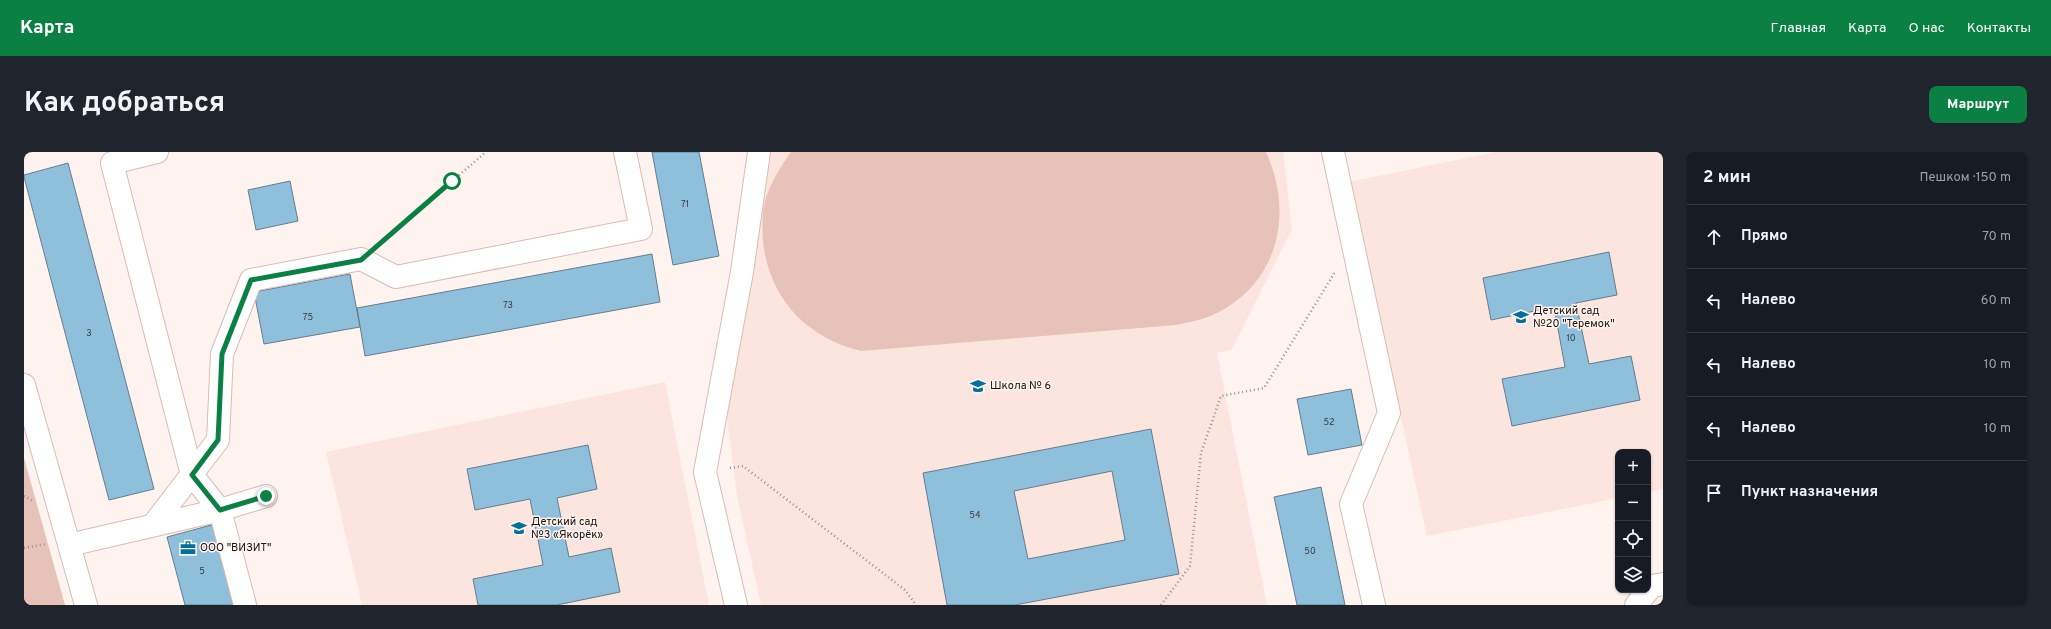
<!DOCTYPE html>
<html lang="ru">
<head>
<meta charset="utf-8">
<style>
	:root { --surface:#171b24; --page:#20242c; --text:#f1f3f6; --muted:#9ea1a6; --line:#363941; --accent:#0b8043 }
	body { margin:0; font-family:Overpass,sans-serif; background:var(--page); color:var(--text) }
	.controls { position:absolute; right:12px; bottom:12px; display:grid; overflow:hidden; border-radius:8px; box-shadow:0 1px 3px #0004 }
	.controls button { width:36px; height:36px; display:grid; place-items:center; padding:0; border:0; border-bottom:1px solid var(--line); background:var(--surface); color:var(--text); font:20px sans-serif }
	.stop { position:absolute; width:12px; height:12px; margin:-9px; border:3px solid #0b8043; border-radius:50%; background:#fff }
	.stop.end { background:#0b8043; border-color:#fff; box-shadow:0 1px 4px #0008 }
	.list { margin:0; padding:0; list-style:none }
	h2 { display:flex; justify-content:space-between; align-items:center; height:52px; margin:0; padding:0 16px; font-size:17px }
	h2 small { font-size:13px; font-weight:400; color:var(--muted) }
	.list li { display:grid; grid-template-columns:26px 1fr auto; gap:12px; align-items:center; box-sizing:border-box; height:64px; padding:0 16px; border-top:1px solid var(--line) }
	.list b { display:block; font-size:15px; white-space:nowrap }
	.list em { font-size:13px; font-style:normal; color:var(--muted) }
	.icon { flex:none; width:22px; height:22px; fill:none; stroke:currentColor; stroke-width:2; stroke-linecap:round; stroke-linejoin:round }
	.map { position:relative; flex:none; width:1639px; height:453px; overflow:hidden; border-radius:8px }
	header { display:flex; align-items:center; gap:24px; box-sizing:border-box; height:56px; padding:0 20px; background:var(--accent); color:#fff }
	header strong { font-size:19px }
	nav { display:flex; gap:22px; margin-inline-start:auto; font-size:14px }
	.intro { display:flex; align-items:center; justify-content:space-between; box-sizing:border-box; height:96px; padding:0 24px }
	h1 { margin:0; font-size:28px }
	.button { padding:10px 18px; border-radius:8px; background:var(--accent); color:#fff; font-size:14px; font-weight:700 }
	main { display:flex; gap:24px; padding:0 24px }
	aside { flex:1; background:var(--surface); border-radius:8px; box-shadow:0 1px 3px #0004 }
	.map>svg:first-child { display:block }
	.built { fill:#fce5df }
	.green { fill:#e7c2b9 }
	.building { fill:#8ebfdb; stroke:#657d8b; fill-rule:evenodd }
	.lines { fill:none; stroke-linecap:round; stroke-linejoin:round }
	.minor-casing { stroke:#d9bcb4; stroke-width:24 }
	.path { stroke:#9a8e8b; stroke-width:2.5; stroke-dasharray:1 3; stroke-linecap:butt }
	.minor { stroke:#fff; stroke-width:22 }
	.route { stroke:#0b8043; stroke-width:5 }
	.labels { text-anchor:middle; dominant-baseline:central; stroke-width:3; stroke-linejoin:round; paint-order:stroke }
	.number-label { font-size:9px; fill:#363b40 }
	.poi-label { font-size:11px; fill:#190f0c; stroke:#fff3ef; text-anchor:start }
</style>
</head>
<body>
<header>
<strong>Карта</strong>
<nav><a>Главная</a><a>Карта</a><a>О нас</a><a>Контакты</a></nav>
</header>
<div class="intro"><h1>Как добраться</h1><a class="button">Маршрут</a></div>
<main>
<div class="map">
<svg width="1639" height="453" viewBox="0 0 1639 453">
	<rect width="100%" height="100%" fill="#fff3ef"/>
	<path class="built" d="M 741,0 L 1259,0 L 1268,77 L 1208,197 L 1193,201 L 1243,453 L 737,453 L 713,344 L 703,267 Z
		M 1472,0 L 1637,0 L 1639,10 L 1639,337 L 1624,340 L 1624,300 L 1594,300 L 1594,346 L 1403,384 L 1325,30 Z
		M 641,230 L 685,453 L 338,453 L 302,300 Z"/>
	<path class="green" d="M 767,0 L 1242,0 C 1270,61 1255,131 1191,162 C 1179,168 1165,170 1152,173 L 837,199 C 770,183 733,128 739,61 C 741,39 755,17 767,0 Z
		M 0,306 L 41,453 L 0,453 Z"/>
	<path class="building" d="M 628,0 L 675,0 L 695,104 L 649,113 Z
		M 44,11 L 130,337 L 85,348 L 0,25 L 0,23 Z
		M 266,29 L 274,69 L 232,78 L 224,38 Z
		M 1585,100 L 1593,143 L 1552,151 L 1565,212 L 1607,204 L 1616,248 L 1488,274 L 1478,227 L 1541,215 L 1530,155 L 1467,168 L 1459,126 Z
		M 628,102 L 636,150 L 341,204 L 333,156 Z
		M 326,122 L 336,175 L 240,192 L 230,140 Z
		M 1327,237 L 1338,293 L 1284,303 L 1273,247 Z
		M 1127,277 L 1155,422 L 991,453 L 923,453 L 899,321 ZM 1088,319 L 1101,388 L 1004,407 L 990,339 Z
		M 564,293 L 573,337 L 533,346 L 545,405 L 587,396 L 596,440 L 533,453 L 454,453 L 449,427 L 519,413 L 506,347 L 451,358 L 443,317 Z
		M 1297,335 L 1321,453 L 1273,453 L 1250,345 Z
		M 191,372 L 213,453 L 161,453 L 143,385 Z"/>
	<g class="lines">
		<defs>
			<path id="minor" d="M 133,0 L 88,11 L 168,323 L 196,358 L 221,453
				M 1309,0 L 1365,261 L 1327,352 L 1350,453
				M 0,233 L 62,453
				M 129,373 L 194,288 L 198,202 L 227,128 L 337,107 L 372,125 L 617,77 L 601,0
				M 45,393 L 196,358 L 242,344
				M 712,453 L 681,320 L 718,120 L 735,0
				M 1612,453 L 1628,434 L 1639,432"/>
		</defs>
		<use href="#minor" class="minor-casing"/>
		<path class="path" d="M 356,91 L 462,0
			M 706,316 L 719,314 L 881,438 L 892,453
			M 0,344 L 9,349
			M 0,396 L 22,392
			M 1137,453 L 1166,414 L 1177,301 L 1197,244 L 1240,236 L 1311,120"/>
		<use href="#minor" class="minor"/>
	</g>
	<g class="lines">
		<path class="route" d="M 242,344 L 196,358 L 168,323 L 194,288 L 198,202 L 227,128 L 337,108 L 428,29"/>
	</g>
	<defs>
		<symbol id="school-bare" viewBox="-9 -9 18 18"><path d="M0-5L7-2L0 1L-7-2ZM-4 1L0 2.5L4 1V4Q0 6-4 4Z" fill="#00719c" stroke="#fff3ef" stroke-width="2.5" paint-order="stroke"/></symbol>
		<symbol id="office-bare" viewBox="-9 -9 18 18"><path d="M-6-3h4V-5.5h4V-3h4V5H-6ZM-1-4.5V-3h2v-1.5ZM-6 0V1H6V0Z" fill="#00719c" stroke="#fff3ef" stroke-width="2.5" paint-order="stroke"/></symbol>
	</defs>
	<g fill-rule="evenodd">
		<use href="#school-bare" x="1486" y="154" width="22" height="22"/>
		<use href="#school-bare" x="943" y="223" width="22" height="22"/>
		<use href="#school-bare" x="484" y="365" width="22" height="22"/>
		<use href="#office-bare" x="153" y="385" width="22" height="22"/>
	</g>
	<g class="labels">
		<g class="number-label">
			<text x="661" y="52">71</text>
			<text x="484" y="153">73</text>
			<text x="284" y="165">75</text>
			<text x="65" y="181">3</text>
			<text x="1547" y="186">10</text>
			<text x="1305" y="270">52</text>
			<text x="951" y="363">54</text>
			<text x="1286" y="399">50</text>
			<text x="178" y="419">5</text>
		</g>
		<g class="poi-label">
			<text x="1509" y="159">Детский сад<tspan x="1509" dy="13">№20 "Теремок"</tspan></text>
			<text x="966" y="234">Школа № 6</text>
			<text x="507" y="370">Детский сад<tspan x="507" dy="13">№3 «Якорёк»</tspan></text>
			<text x="176" y="396">ООО "ВИЗИТ"</text>
		</g>
	</g>
</svg>
<div class="controls">
<button>+</button>
<button>−</button>
<button><svg class="icon" aria-label="locate" viewBox="0 0 24 24"><circle cx="12" cy="12" r="6"/><path d="M12 2v4M12 18v4M2 12h4M18 12h4"/></svg></button>
<button><svg class="icon" aria-label="layers" viewBox="0 0 24 24"><path d="M12 4l9 5-9 5-9-5zM3 14l9 5 9-5"/></svg></button>
</div>
<div class="stop" style="left:428px;top:29px"></div>
<div class="stop end" style="left:242px;top:344px"></div>
</div>
<aside>
<h2>2 мин<small>Пешком · 150 m</small></h2>
<ul class="list">
<li><svg class="icon" aria-label="ahead" viewBox="0 0 24 24"><path d="M12 20V5M6 11l6-6 6 6"/></svg><div><b>Прямо</b></div><em>70 m</em></li>
<li><svg class="icon" aria-label="left" viewBox="0 0 24 24"><path d="M17 20v-9H6M10 6l-5 5 5 5"/></svg><div><b>Налево</b></div><em>60 m</em></li>
<li><svg class="icon" aria-label="left" viewBox="0 0 24 24"><path d="M17 20v-9H6M10 6l-5 5 5 5"/></svg><div><b>Налево</b></div><em>10 m</em></li>
<li><svg class="icon" aria-label="left" viewBox="0 0 24 24"><path d="M17 20v-9H6M10 6l-5 5 5 5"/></svg><div><b>Налево</b></div><em>10 m</em></li>
<li><svg class="icon" aria-label="arrive" viewBox="0 0 24 24"><path d="M6 21V4h12l-3 4 3 4H6"/></svg><div><b>Пункт назначения</b></div></li>
</ul>
</aside>
</main>
</body>
</html>
